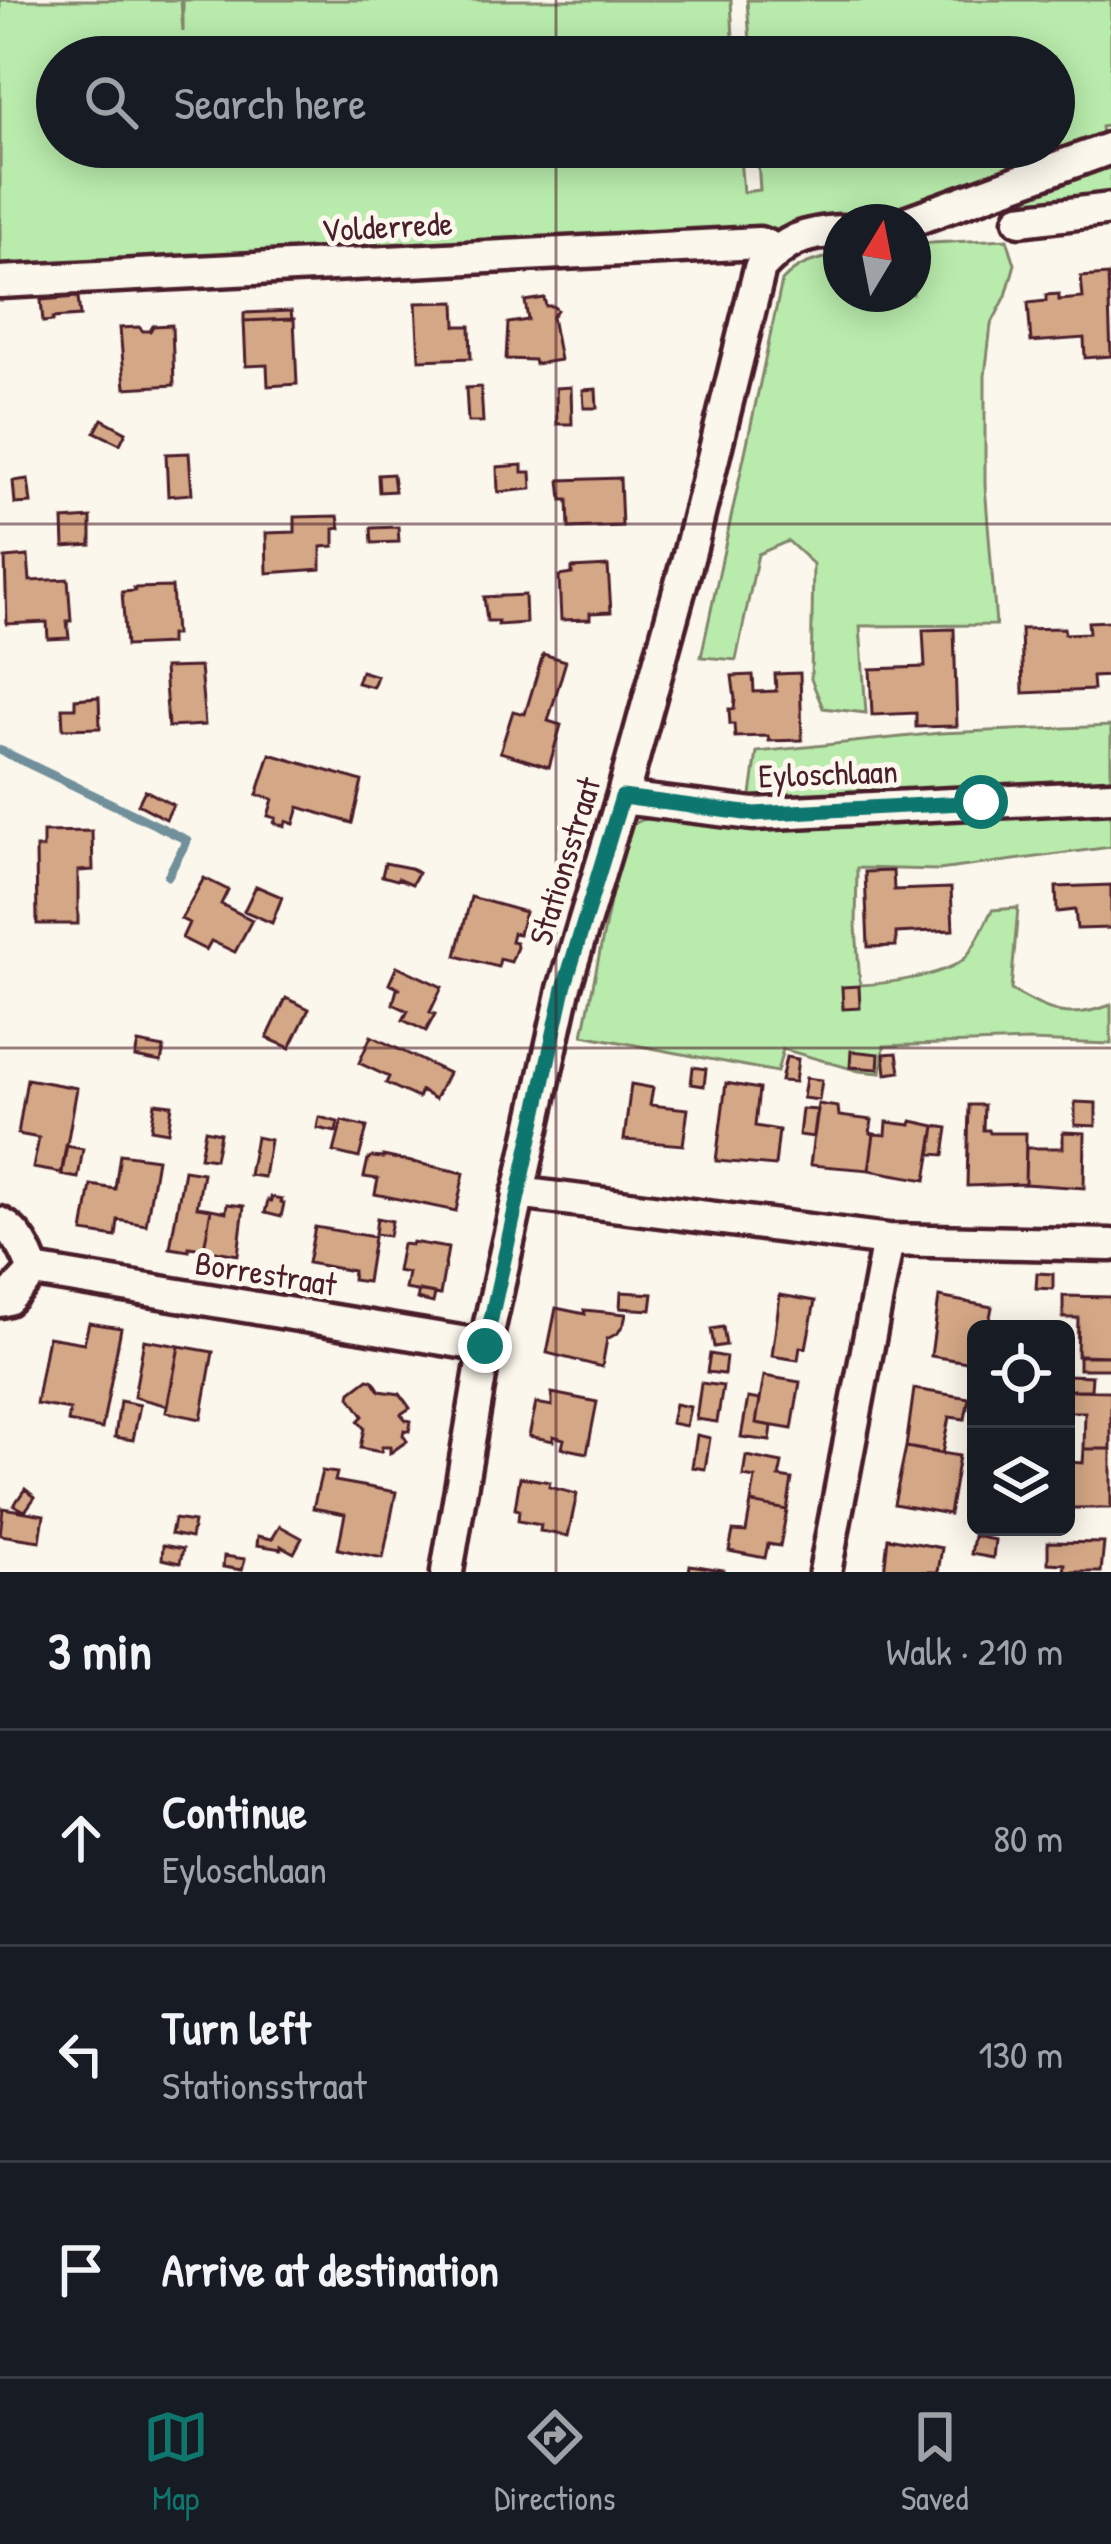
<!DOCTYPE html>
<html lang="en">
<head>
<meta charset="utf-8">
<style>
	:root { --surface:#171b24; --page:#242831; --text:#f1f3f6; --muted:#9ea1a6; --line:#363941; --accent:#0f766e }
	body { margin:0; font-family:"Patrick Hand",sans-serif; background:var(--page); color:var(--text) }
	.controls { position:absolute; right:36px; bottom:36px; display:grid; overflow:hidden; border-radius:18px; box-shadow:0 6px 30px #0003 }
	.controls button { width:108px; height:108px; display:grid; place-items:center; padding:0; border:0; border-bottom:3px solid var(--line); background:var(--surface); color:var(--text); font:60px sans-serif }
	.compass { position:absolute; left:823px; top:204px; width:108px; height:108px; border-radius:50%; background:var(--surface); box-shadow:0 6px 30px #0003; rotate:10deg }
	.stop { position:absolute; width:36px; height:36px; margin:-27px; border:9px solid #0f766e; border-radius:50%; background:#fff }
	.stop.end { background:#0f766e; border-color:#fff; box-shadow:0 3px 12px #0008 }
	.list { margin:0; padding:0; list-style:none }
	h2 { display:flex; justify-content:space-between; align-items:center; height:156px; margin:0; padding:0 48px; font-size:51px }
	h2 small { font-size:39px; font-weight:400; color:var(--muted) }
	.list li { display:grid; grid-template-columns:78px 1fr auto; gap:36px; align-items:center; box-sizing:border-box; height:216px; padding:0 48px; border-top:3px solid var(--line) }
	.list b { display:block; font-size:45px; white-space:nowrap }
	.list p { margin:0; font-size:39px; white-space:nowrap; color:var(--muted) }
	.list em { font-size:39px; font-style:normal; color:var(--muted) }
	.icon { flex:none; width:66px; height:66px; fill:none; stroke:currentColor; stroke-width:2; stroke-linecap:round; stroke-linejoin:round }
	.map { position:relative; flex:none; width:1111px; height:1572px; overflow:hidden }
	.search { position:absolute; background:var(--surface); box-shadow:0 6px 30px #0003; left:36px; right:36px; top:36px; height:132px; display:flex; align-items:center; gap:30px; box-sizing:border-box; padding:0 42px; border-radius:66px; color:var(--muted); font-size:45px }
	.sheet { height:804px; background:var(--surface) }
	nav { display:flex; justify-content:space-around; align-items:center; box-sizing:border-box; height:168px; border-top:3px solid var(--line); background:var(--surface); font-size:33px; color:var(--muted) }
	nav a { display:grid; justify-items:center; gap:6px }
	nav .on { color:var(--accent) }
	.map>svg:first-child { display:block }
	.green { fill:#b9ecac; stroke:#82866c; stroke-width:3 }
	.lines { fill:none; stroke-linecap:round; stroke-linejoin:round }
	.stream { stroke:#71909b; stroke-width:9 }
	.building { fill:#d4a786; stroke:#4a1f2b; stroke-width:3 }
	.minor-casing { stroke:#4a1f2b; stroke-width:39 }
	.minor { stroke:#fbf7ec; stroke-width:30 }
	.route { stroke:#0f766e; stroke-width:15 }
	.grid { fill:none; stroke:#4a1f2b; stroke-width:3; stroke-opacity:0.55 }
	.labels { text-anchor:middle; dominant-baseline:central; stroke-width:10; stroke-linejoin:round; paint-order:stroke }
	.street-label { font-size:33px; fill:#4a1f2b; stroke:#fbf7ec }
</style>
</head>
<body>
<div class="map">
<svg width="1111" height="1572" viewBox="0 0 1111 1572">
	<rect width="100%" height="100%" fill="#fbf7ec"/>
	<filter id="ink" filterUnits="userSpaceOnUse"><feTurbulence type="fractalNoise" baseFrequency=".00833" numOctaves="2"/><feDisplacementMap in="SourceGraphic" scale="24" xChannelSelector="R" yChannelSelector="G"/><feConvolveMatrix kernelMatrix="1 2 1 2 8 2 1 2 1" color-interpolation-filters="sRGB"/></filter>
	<g filter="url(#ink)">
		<path class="green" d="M 0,0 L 181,0 L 183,32 L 183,0 L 731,0 L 734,57 L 57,57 L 57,147 L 739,147 L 743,192 L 760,190 L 757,147 L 1054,147 L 1054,57 L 751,57 L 747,0 L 1111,0 L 1111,125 L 1101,127 L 1103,141 L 888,217 L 837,220 L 790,230 L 0,267 Z
			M 1111,161 L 1111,198 L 1013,201 Z
			M 1007,239 L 1015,264 L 1006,296 L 991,325 L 985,376 L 985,485 L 996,625 L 860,626 L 866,713 L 823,708 L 811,679 L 813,564 L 788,541 L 758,554 L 736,660 L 701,657 L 782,281 C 798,263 817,259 841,255 L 841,294 L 913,294 L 913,244 Z
			M 1111,726 L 1111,847 L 939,870 L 857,868 L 856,926 L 860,985 C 885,984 942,976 963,960 C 973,952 985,923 992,910 L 1018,908 L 1011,990 C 1051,1012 1066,1021 1111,1005 L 1111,1044 L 1029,1041 L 884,1046 L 881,1073 L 859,1071 L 783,1049 L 777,1072 L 583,1035 L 625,828 L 642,820 L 661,816 L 695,824 L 746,831 L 757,752 L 940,733 Z"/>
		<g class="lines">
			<path class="stream" d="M 0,750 L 187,840 L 168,876"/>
		</g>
		<path class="building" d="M 1108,275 L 1111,356 L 1085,358 L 1084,338 L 1031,342 L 1028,303 L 1046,301 L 1046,295 L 1059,294 L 1059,300 L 1083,298 L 1081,277 Z
			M 78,297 L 80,316 L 53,318 L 53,321 L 43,322 L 41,300 Z
			M 544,298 L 546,306 L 553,306 L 557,310 L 552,317 L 560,360 L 535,364 L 534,360 L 506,359 L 508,323 L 528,320 L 525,301 Z
			M 455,302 L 456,326 L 470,326 L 471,358 L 419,360 L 416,303 Z
			M 291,311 L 292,319 L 244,321 L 244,313 Z
			M 292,319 L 294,319 L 297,384 L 268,386 L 267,365 L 246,366 L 244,321 Z
			M 172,325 L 174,385 L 125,388 L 120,328 L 139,327 L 143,331 L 150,331 L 153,326 Z
			M 481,387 L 483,422 L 468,422 L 466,388 Z
			M 571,387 L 572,424 L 557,424 L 556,388 Z
			M 596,389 L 597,408 L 584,408 L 583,390 Z
			M 102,419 L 126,432 L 120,444 L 95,432 Z
			M 189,453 L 192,494 L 168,496 L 166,454 Z
			M 522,465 L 522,472 L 531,472 L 532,489 L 498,492 L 497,467 Z
			M 393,474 L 395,491 L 379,492 L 378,475 Z
			M 620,478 L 622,526 L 569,528 L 568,500 L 562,500 L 560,480 Z
			M 28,479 L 31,503 L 15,504 L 13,481 Z
			M 338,516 L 340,528 L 334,529 L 334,546 L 321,547 L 321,569 L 267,573 L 266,533 L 295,532 L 295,517 Z
			M 91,518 L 91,545 L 64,547 L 63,520 Z
			M 398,527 L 399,542 L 372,543 L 371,528 Z
			M 28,556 L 30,581 L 68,579 L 71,621 L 67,621 L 69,638 L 48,639 L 47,622 L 7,624 L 5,558 Z
			M 608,566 L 611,612 L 590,613 L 590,619 L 561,620 L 559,576 L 572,574 L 572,568 Z
			M 172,587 L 175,635 L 170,635 L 170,644 L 126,646 L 122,592 L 135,591 L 134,588 Z
			M 525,595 L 526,623 L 498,625 L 498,621 L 487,621 L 484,597 Z
			M 1110,621 L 1111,676 L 1092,677 L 1093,690 L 1023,693 L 1021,629 L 1064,628 L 1065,634 L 1089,633 L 1088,622 Z
			M 954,629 L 957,726 L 916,727 L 916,713 L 872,715 L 870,669 L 925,667 L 923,630 Z
			M 543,654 L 566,661 L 548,721 L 561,725 L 549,767 L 500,752 L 513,711 L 525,714 Z
			M 200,667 L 205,725 L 168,727 L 164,668 Z
			M 361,671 L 377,676 L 373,687 L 357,683 Z
			M 800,673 L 802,740 L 769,741 L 768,736 L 735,737 L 734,724 L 730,724 L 729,709 L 734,709 L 735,699 L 732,676 L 753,675 L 754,692 L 776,691 L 775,674 Z
			M 99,697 L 100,728 L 63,729 L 62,708 L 75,708 L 75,699 Z
			M 270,754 L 362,781 L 352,823 L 299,807 L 294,824 L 286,821 L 285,826 L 274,823 L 276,818 L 268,816 L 273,799 L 257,795 Z
			M 145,790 L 173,805 L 166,819 L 138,804 Z
			M 92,831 L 93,870 L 78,871 L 78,924 L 37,924 L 36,848 L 43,848 L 43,832 Z
			M 385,863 L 410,868 L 418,873 L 412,884 L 398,878 L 397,880 L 382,876 Z
			M 893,871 L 894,890 L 951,888 L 953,930 L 896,933 L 896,946 L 868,947 L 865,872 Z
			M 204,878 L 228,890 L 221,904 L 252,920 L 235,952 L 211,941 L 206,950 L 182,938 L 189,923 L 181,919 Z
			M 1111,885 L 1111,928 L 1077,929 L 1075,910 L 1057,912 L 1056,887 Z
			M 256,886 L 282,897 L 272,923 L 244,911 Z
			M 471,897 L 525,912 L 519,934 L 513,933 L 511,941 L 516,942 L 517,947 L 511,962 L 500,959 L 498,967 L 456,956 Z
			M 397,966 L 442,987 L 430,1012 L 435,1014 L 426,1031 L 403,1020 L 408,1011 L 393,1004 L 397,989 L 401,989 L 389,984 Z
			M 859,986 L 860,1008 L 843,1009 L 842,987 Z
			M 286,998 L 309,1009 L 290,1048 L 267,1038 Z
			M 371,1036 L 448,1073 L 435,1099 L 421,1091 L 418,1098 L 386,1083 L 389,1077 L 359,1063 Z
			M 138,1043 L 164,1048 L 161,1062 L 135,1057 Z
			M 851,1051 L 879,1054 L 878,1069 L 850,1067 Z
			M 897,1053 L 900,1072 L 886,1074 L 884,1054 Z
			M 786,1057 L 798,1059 L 795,1082 L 781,1081 Z
			M 693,1067 L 706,1069 L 704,1086 L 691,1084 Z
			M 806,1078 L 822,1080 L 819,1100 L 803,1098 Z
			M 27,1079 L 77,1088 L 62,1173 L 33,1168 L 39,1138 L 18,1134 Z
			M 726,1083 L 759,1089 L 755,1126 L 779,1130 L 775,1166 L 716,1161 Z
			M 631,1084 L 653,1088 L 650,1105 L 688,1109 L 683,1145 L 624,1140 Z
			M 1075,1102 L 1096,1103 L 1096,1126 L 1075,1125 Z
			M 155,1103 L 172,1105 L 168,1132 L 151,1129 Z
			M 818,1104 L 838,1107 L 839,1116 L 872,1120 L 870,1133 L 874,1134 L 869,1170 L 810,1165 Z
			M 969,1105 L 984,1105 L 983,1130 L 989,1130 L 990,1133 L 1026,1133 L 1025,1184 L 967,1186 Z
			M 802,1109 L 818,1110 L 814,1137 L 799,1135 Z
			M 319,1117 L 338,1122 L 336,1132 L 317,1128 Z
			M 342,1121 L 367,1127 L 359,1158 L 334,1152 Z
			M 912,1121 L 935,1126 L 926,1180 L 869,1170 L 874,1134 L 886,1135 L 887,1122 L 911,1125 Z
			M 935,1126 L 948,1128 L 944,1155 L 931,1154 Z
			M 205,1130 L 220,1133 L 215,1159 L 200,1157 Z
			M 1063,1132 L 1085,1133 L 1084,1188 L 1025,1184 L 1026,1148 L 1063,1148 Z
			M 256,1137 L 270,1140 L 264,1177 L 249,1175 Z
			M 66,1146 L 83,1149 L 78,1178 L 61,1175 Z
			M 120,1154 L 157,1159 L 146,1225 L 118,1220 L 116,1237 L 83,1232 L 91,1185 L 115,1189 Z
			M 383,1156 L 464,1173 L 456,1211 L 375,1194 L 378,1179 L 364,1177 L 368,1159 L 372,1157 L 383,1158 Z
			M 184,1170 L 203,1173 L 197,1207 L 211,1209 L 204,1249 L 189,1247 L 189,1251 L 170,1248 Z
			M 271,1197 L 282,1199 L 281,1202 L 284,1203 L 281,1217 L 265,1213 L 268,1200 L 271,1201 Z
			M 227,1204 L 244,1206 L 238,1255 L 216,1251 L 212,1254 L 204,1249 L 211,1209 L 226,1212 Z
			M 377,1218 L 392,1221 L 389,1236 L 375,1234 Z
			M 315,1227 L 374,1237 L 367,1282 L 352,1280 L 353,1271 L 308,1263 Z
			M 412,1242 L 448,1248 L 440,1295 L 405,1289 L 408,1273 L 397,1271 L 402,1244 L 411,1245 Z
			M 1037,1273 L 1053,1274 L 1053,1289 L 1036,1288 Z
			M 419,1291 L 435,1294 L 433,1303 L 417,1299 Z
			M 621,1292 L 653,1294 L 651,1310 L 620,1308 Z
			M 780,1295 L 815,1301 L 806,1348 L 800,1347 L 798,1360 L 772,1356 Z
			M 1063,1296 L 1111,1297 L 1111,1356 L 1077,1356 L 1078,1318 L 1063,1318 Z
			M 939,1297 L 992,1307 L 988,1328 L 974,1325 L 967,1362 L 931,1356 Z
			M 556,1308 L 585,1314 L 584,1310 L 626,1314 L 624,1323 L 618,1333 L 607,1339 L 602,1367 L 547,1353 Z
			M 89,1323 L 121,1328 L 102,1429 L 68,1422 L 70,1410 L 36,1404 L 48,1337 L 84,1343 Z
			M 723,1327 L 726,1345 L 714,1347 L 711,1329 Z
			M 144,1340 L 179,1346 L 168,1406 L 134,1397 Z
			M 179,1346 L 213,1352 L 201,1419 L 166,1412 Z
			M 710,1354 L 726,1357 L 724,1374 L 707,1372 Z
			M 1079,1355 L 1111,1356 L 1111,1369 L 1079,1369 Z
			M 1066,1375 L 1092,1376 L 1091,1390 L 1066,1390 Z
			M 764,1376 L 800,1382 L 792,1429 L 756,1423 Z
			M 368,1379 L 373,1380 L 380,1391 L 400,1394 L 410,1408 L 401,1414 L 406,1420 L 411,1421 L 409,1431 L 404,1430 L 403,1435 L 407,1441 L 390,1453 L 390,1447 L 382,1447 L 381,1452 L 360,1448 L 364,1428 L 358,1421 L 363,1416 L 350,1397 L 351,1392 Z
			M 701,1383 L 723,1386 L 717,1422 L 696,1419 Z
			M 914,1389 L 969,1398 L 965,1419 L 949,1417 L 942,1454 L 906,1447 Z
			M 1069,1390 L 1111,1391 L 1111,1449 L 1084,1449 L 1085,1412 L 1068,1412 Z
			M 552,1393 L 597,1402 L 587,1453 L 562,1448 L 564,1439 L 553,1436 L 553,1441 L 529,1436 L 536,1403 L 552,1406 Z
			M 748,1398 L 760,1400 L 756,1423 L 772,1426 L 770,1441 L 741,1437 Z
			M 120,1401 L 140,1405 L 133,1440 L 115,1437 Z
			M 675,1404 L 690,1407 L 686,1426 L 671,1423 Z
			M 697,1435 L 710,1438 L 705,1469 L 692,1467 Z
			M 906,1447 L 959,1456 L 949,1514 L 894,1504 Z
			M 1084,1449 L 1111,1449 L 1111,1508 L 1066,1508 L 1068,1462 L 1083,1463 Z
			M 746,1456 L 782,1463 L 779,1477 L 792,1479 L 787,1510 L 751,1503 L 755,1478 L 743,1476 Z
			M 322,1471 L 337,1473 L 335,1481 L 396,1492 L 383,1558 L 338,1549 L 345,1514 L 313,1508 Z
			M 520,1477 L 550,1482 L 549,1487 L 577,1494 L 568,1536 L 540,1531 L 541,1525 L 518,1521 L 519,1510 L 515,1509 Z
			M 25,1489 L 35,1497 L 25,1511 L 14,1505 Z
			M 751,1503 L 787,1510 L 780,1546 L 768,1544 L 765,1558 L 729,1551 L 733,1531 L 746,1532 Z
			M 3,1508 L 44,1515 L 40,1541 L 0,1535 Z
			M 174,1519 L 194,1522 L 191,1538 L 171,1534 Z
			M 280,1526 L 302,1538 L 294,1553 L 281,1546 L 281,1549 L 257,1545 L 258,1536 L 272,1539 Z
			M 974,1536 L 995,1540 L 993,1558 L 971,1554 Z
			M 888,1538 L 942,1548 L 938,1572 L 884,1572 Z
			M 1048,1542 L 1104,1543 L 1101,1572 L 1064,1572 L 1065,1564 L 1048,1563 Z
			M 163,1545 L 183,1549 L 180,1563 L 162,1559 Z
			M 224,1556 L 245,1559 L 242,1570 L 223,1567 Z
			M 690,1565 L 723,1570 L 723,1572 L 689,1572 Z"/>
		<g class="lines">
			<defs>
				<path id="minor" d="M 1020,220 L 1111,209
					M 907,222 L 1111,148
					M 0,282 L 759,243 L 777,250
					M 622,798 L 753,814 L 1111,796
					M 518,1193 L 888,1240 L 1111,1245
					M 0,1223 C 19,1233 27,1252 34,1271
					M 34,1271 L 485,1346
					M 0,1301 L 8,1299 L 34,1271
					M 447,1572 L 485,1346 L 564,989 L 622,798 L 690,551 L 760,268 C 786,240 804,233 841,231
					M 825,1572 L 888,1240"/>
			</defs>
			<use href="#minor" class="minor-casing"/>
			<use href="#minor" class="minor"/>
		</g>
	</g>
	<g class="lines" filter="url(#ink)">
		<path class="route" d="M 485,1346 L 564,988 L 622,797 L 753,814 L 981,802"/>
	</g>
	<path class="grid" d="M 556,0 L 556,57M 556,147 L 556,1572M 0,524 L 1111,524M 0,1048 L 1111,1048"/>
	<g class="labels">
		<g class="street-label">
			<text transform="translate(387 226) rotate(-3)">Volderrede</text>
			<text transform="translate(828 773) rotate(-2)">Eyloschlaan</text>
			<text transform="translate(564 861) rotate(-73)">Stationsstraat</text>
			<text transform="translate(266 1273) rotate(9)">Borrestraat</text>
		</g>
	</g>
</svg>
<div class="controls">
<button><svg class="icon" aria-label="locate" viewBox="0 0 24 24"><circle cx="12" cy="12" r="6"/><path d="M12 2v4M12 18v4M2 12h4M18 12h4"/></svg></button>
<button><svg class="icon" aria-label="layers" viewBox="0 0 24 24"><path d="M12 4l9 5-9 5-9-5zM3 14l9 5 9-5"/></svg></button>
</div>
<svg class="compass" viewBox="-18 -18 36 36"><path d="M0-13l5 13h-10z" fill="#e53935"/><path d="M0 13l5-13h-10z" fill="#9ea1a6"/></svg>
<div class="stop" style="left:981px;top:802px"></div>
<div class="stop end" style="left:485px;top:1346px"></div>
<div class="search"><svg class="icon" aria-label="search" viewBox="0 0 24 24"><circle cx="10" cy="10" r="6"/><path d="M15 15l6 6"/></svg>Search here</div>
</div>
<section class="sheet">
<h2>3 min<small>Walk · 210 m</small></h2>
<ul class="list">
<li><svg class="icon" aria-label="ahead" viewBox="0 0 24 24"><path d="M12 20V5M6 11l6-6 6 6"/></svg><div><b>Continue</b><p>Eyloschlaan</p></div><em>80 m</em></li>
<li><svg class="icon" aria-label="left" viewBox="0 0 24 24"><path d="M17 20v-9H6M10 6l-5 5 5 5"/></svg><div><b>Turn left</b><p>Stationsstraat</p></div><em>130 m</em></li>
<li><svg class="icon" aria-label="arrive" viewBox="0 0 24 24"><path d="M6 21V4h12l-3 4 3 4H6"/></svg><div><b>Arrive at destination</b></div></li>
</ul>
</section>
<nav>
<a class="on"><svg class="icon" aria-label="map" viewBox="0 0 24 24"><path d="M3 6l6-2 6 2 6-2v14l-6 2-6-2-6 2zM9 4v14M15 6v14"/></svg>Map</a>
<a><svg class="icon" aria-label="directions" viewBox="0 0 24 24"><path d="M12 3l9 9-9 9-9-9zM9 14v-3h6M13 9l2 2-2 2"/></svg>Directions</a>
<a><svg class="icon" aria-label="saved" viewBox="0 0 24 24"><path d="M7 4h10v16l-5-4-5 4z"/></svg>Saved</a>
</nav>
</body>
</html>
